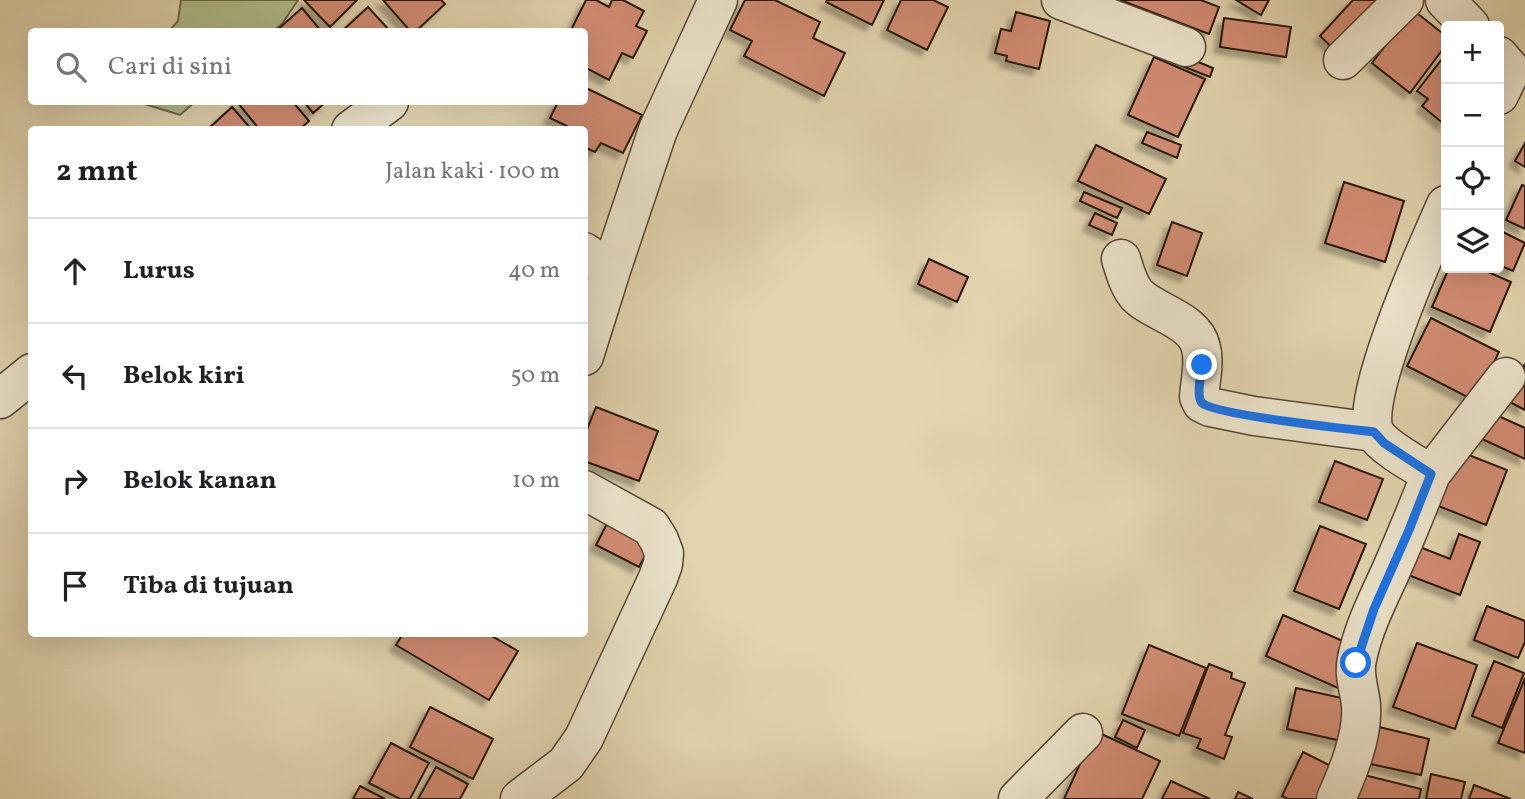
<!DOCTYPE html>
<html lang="id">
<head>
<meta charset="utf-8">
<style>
	:root { --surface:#fff; --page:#f2f2f2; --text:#202124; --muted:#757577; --line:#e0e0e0 }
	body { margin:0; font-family:Vollkorn,serif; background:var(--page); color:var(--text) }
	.controls { position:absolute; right:21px; top:21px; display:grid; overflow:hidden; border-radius:7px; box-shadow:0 7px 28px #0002 }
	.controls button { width:63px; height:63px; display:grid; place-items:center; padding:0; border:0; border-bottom:2px solid var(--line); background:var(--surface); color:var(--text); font:35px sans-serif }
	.stop { position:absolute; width:21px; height:21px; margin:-16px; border:5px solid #1a73e8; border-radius:50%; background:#fff }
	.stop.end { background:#1a73e8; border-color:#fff; box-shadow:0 2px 7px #0008 }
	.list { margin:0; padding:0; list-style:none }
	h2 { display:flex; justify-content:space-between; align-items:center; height:91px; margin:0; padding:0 28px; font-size:30px }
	h2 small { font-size:23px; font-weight:400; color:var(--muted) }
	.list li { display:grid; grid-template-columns:46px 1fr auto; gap:21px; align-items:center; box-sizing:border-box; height:105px; padding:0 28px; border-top:2px solid var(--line) }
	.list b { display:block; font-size:26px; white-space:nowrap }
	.list em { font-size:23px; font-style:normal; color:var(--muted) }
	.icon { flex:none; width:38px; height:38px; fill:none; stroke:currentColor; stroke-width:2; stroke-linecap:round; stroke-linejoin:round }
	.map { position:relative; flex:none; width:1525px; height:799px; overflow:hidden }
	.search { position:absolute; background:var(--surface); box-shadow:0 7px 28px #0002; left:28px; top:28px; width:560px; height:77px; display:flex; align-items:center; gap:18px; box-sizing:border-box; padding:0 24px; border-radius:7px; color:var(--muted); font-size:26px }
	.panel { position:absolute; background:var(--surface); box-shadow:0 7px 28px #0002; left:28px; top:126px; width:560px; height:511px; border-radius:7px }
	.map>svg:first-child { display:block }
	.green { fill:#b1be8d; stroke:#6c6a4b; stroke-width:2 }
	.building { fill:#d38d75; stroke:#261709; stroke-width:2; filter:url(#shadow) }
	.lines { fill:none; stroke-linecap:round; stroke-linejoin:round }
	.minor-casing { stroke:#554633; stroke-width:41 }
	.minor { stroke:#ece4cc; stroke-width:38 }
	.route { stroke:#1a73e8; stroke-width:9 }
</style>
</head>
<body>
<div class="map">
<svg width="1525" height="799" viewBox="0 0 1525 799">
	<defs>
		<filter id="shadow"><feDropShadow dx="-6" dy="6" stdDeviation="2" flood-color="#0004"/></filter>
	</defs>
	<rect width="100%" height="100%" fill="#e2d5b0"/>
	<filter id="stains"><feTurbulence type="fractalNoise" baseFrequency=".00286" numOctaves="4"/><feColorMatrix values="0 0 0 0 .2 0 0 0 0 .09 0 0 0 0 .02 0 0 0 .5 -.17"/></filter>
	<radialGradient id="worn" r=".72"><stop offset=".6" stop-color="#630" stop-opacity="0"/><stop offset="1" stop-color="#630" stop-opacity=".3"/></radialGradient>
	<path class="green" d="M 181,0 L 298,0 L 282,24 L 273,31 L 169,31 L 178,21 Z
		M 138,102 L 195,102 L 180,115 Z"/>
	<path class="building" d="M 304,0 L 357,0 L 330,27 Z
		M 383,0 L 441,0 L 445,4 L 415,32 L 411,32 Z
		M 586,0 L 596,0 L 609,7 L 612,0 L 623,0 L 644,11 L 636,26 L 647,31 L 633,58 L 622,53 L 609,80 L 584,67 L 584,32 L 570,32 Z
		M 745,0 L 775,0 L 820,22 L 813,38 L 845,53 L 824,96 L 744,56 L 752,41 L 730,30 Z
		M 827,0 L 884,0 L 872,25 L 826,2 Z
		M 901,0 L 933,0 L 948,7 L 927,50 L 887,30 Z
		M 1120,0 L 1201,0 L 1219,7 L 1209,34 Z
		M 1236,0 L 1269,0 L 1261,15 Z
		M 1353,0 L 1390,0 L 1340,55 L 1320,36 Z
		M 368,7 L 391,32 L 341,32 Z
		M 302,8 L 322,32 L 275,32 Z
		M 1413,10 L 1446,36 L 1446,45 L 1410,93 L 1372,63 Z
		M 1016,12 L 1050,21 L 1039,69 L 1006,61 L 1007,56 L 995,53 L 1001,29 L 1011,31 Z
		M 1224,18 L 1291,27 L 1286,57 L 1220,47 Z
		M 1446,54 L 1446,124 L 1445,125 L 1422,106 L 1428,99 L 1417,91 Z
		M 1154,57 L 1205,79 L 1178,137 L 1128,115 Z
		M 1186,57 L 1213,68 L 1210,77 L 1182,66 Z
		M 584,87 L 642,115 L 623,153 L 601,143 L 595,152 L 584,147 L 584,130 L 566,130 L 567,126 L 550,118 L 558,102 L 584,102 Z
		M 237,102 L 293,102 L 309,121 L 299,130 L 260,130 Z
		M 304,102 L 326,102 L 313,113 Z
		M 232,107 L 252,130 L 207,130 Z
		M 1147,132 L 1181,145 L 1177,158 L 1142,143 Z
		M 1525,143 L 1525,167 L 1515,161 Z
		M 1096,145 L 1166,179 L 1149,214 L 1078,181 Z
		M 1344,182 L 1404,201 L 1385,262 L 1325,243 Z
		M 1522,185 L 1525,186 L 1525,229 L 1506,220 Z
		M 1084,192 L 1122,208 L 1117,218 L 1080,201 Z
		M 1095,213 L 1117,223 L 1112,235 L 1089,225 Z
		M 1172,222 L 1202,233 L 1187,276 L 1157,265 Z
		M 1499,230 L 1525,243 L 1513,271 L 1499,265 Z
		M 929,259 L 968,277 L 957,302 L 918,284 Z
		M 1449,268 L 1479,268 L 1511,282 L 1490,332 L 1432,307 Z
		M 1431,318 L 1499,352 L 1475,401 L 1407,366 Z
		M 1525,364 L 1525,410 L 1506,400 Z
		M 596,407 L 658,431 L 639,481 L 584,461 L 584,437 Z
		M 1494,414 L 1525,428 L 1525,459 L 1482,439 Z
		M 1456,450 L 1507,470 L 1486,525 L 1436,505 Z
		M 1335,461 L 1383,479 L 1367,520 L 1319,502 Z
		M 611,516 L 654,539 L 639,567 L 596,545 Z
		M 1320,526 L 1366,544 L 1339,609 L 1294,591 Z
		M 1459,534 L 1480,542 L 1460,595 L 1408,575 L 1420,547 L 1450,559 Z
		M 1487,606 L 1525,621 L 1525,642 L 1518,658 L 1474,640 Z
		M 1283,615 L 1343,641 L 1338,653 L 1351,659 L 1338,688 L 1266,656 Z
		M 403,634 L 488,634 L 518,651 L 489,700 L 396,645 Z
		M 1417,643 L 1477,665 L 1455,729 L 1393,707 Z
		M 1149,645 L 1206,668 L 1179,736 L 1122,714 Z
		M 1494,661 L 1524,673 L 1502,728 L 1472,716 Z
		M 1209,664 L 1232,673 L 1231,678 L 1245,683 L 1225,735 L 1232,737 L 1224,759 L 1197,748 L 1201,739 L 1183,733 Z
		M 1525,678 L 1525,753 L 1498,743 Z
		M 1296,688 L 1351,700 L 1342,741 L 1287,729 Z
		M 430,707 L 493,739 L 473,779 L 410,747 Z
		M 1123,720 L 1145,730 L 1137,748 L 1115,737 Z
		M 1375,726 L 1429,739 L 1421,775 L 1366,763 Z
		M 1095,731 L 1160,761 L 1142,799 L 1064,799 Z
		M 391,743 L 429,763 L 410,799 L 400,799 L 369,783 Z
		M 1303,752 L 1343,772 L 1330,799 L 1288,799 L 1282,796 Z
		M 436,767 L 468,784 L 460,799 L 418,799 Z
		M 1360,774 L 1421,789 L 1419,799 L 1354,799 Z
		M 1431,774 L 1465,782 L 1461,799 L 1426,799 Z
		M 1171,781 L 1210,799 L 1162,799 Z
		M 1474,785 L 1511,799 L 1469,799 Z
		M 360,786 L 385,799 L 353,799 Z
		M 1238,792 L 1253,799 L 1235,799 Z"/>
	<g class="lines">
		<defs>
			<path id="minor" d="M 1061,0 L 1186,47
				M 1445,0 L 1470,26
				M 1499,56 L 1511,70 L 1499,95
				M 1343,60 L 1404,0
				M 351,130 L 389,102
				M 584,252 L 611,270
				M 1121,259 C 1125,271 1128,284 1136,294 C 1153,313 1195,319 1201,348 C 1205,363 1200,382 1199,397 L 1202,403 L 1210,407 L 1254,416 L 1374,432
				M 584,356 L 611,270 L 658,130 L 718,0
				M 0,399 L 32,373
				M 1431,474 L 1506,377
				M 520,799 L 566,764 L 584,738 L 658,578 L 663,564 L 664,553 L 659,540 L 651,527 L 584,490
				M 1018,799 L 1083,733
				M 1336,799 C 1348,772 1363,736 1361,706 C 1360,690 1353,676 1357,659 C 1363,629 1377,601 1390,573 C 1404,541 1418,507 1431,474 C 1416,465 1383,447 1375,433 C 1357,402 1430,241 1446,205"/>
		</defs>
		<use href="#minor" class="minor-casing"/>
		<use href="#minor" class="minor"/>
	</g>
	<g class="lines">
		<path class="route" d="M 1202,365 C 1201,374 1196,397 1202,403 C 1215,415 1348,429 1374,432 L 1384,443 L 1431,474 L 1409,530 L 1374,609 L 1356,663"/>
	</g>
	<rect width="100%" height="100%" filter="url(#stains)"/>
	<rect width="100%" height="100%" fill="url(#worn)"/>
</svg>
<div class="controls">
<button>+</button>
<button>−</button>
<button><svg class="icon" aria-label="locate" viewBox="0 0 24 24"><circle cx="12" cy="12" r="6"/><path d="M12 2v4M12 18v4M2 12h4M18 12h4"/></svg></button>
<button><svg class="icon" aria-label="layers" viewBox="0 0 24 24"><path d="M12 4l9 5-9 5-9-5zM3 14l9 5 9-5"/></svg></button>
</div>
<div class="stop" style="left:1356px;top:663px"></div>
<div class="stop end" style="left:1202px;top:365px"></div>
<div class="search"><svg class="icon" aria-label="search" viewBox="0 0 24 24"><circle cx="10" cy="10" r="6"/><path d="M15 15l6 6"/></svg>Cari di sini</div>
<section class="panel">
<h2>2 mnt<small>Jalan kaki · 100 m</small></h2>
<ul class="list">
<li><svg class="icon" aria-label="ahead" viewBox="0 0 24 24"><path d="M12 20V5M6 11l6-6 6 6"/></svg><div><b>Lurus</b></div><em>40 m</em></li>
<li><svg class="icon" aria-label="left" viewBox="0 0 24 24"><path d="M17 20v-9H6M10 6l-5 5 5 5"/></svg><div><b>Belok kiri</b></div><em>50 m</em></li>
<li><svg class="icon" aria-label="right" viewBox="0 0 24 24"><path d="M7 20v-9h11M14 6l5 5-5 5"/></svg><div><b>Belok kanan</b></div><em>10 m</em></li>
<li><svg class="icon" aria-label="arrive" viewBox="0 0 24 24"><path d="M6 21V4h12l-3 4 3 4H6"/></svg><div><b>Tiba di tujuan</b></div></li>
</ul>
</section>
</div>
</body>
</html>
